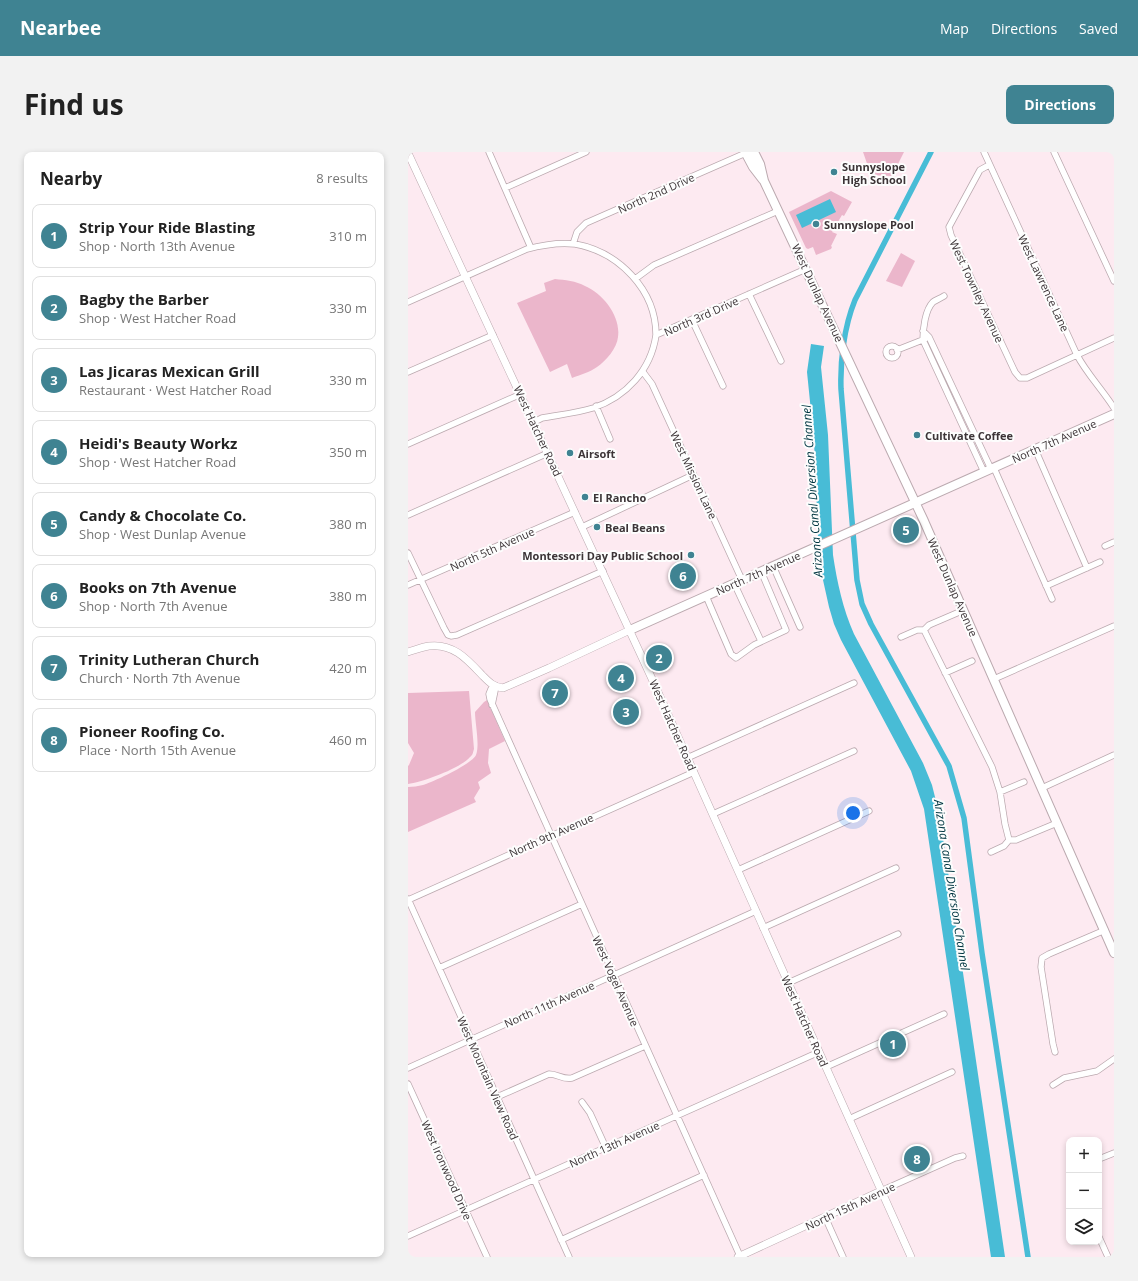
<!DOCTYPE html>
<html lang="en">
<head>
<meta charset="utf-8">
<style>
	:root { --surface:#fff; --page:#f2f2f2; --text:#222; --muted:#767676; --line:#e0e0e0; --accent:#3f8392 }
	body { margin:0; font-family:"Open Sans",sans-serif; background:var(--page); color:var(--text) }
	.controls { position:absolute; right:12px; bottom:12px; display:grid; overflow:hidden; border-radius:8px; box-shadow:0 2px 6px #0003 }
	.controls button { width:36px; height:36px; display:grid; place-items:center; padding:0; border:0; border-bottom:1px solid var(--line); background:var(--surface); color:var(--text); font:20px sans-serif }
	.you { position:absolute; left:445px; top:661px; width:14px; height:14px; margin:-10px; border:3px solid #fff; border-radius:50%; background:#1a73e8; box-shadow:0 0 0 6px #1a73e833 }
	.badge { display:grid; place-items:center; width:26px; height:26px; border-radius:50%; background:var(--accent); color:#fff; font-size:13px; font-weight:700 }
	.pin { position:absolute; translate:-50% -50%; border:2px solid #fff; box-shadow:0 1px 4px #0006 }
	.list { margin:0; padding:0; list-style:none }
	h2 { display:flex; justify-content:space-between; align-items:center; height:52px; margin:0; padding:0 16px; font-size:17px }
	h2 small { font-size:13px; font-weight:400; color:var(--muted) }
	.list li { display:grid; grid-template-columns:26px 1fr auto; gap:12px; align-items:center; box-sizing:border-box; height:64px; margin:0 8px 8px; padding:0 8px; border:1px solid var(--line); border-radius:8px }
	.list b { display:block; font-size:15px; white-space:nowrap }
	.list p { margin:0; font-size:13px; white-space:nowrap; color:var(--muted) }
	.list em { font-size:13px; font-style:normal; color:var(--muted) }
	.icon { flex:none; width:22px; height:22px; fill:none; stroke:currentColor; stroke-width:2; stroke-linecap:round; stroke-linejoin:round }
	.map { position:relative; flex:none; width:706px; height:1105px; overflow:hidden; border-radius:8px }
	header { display:flex; align-items:center; gap:24px; box-sizing:border-box; height:56px; padding:0 20px; background:var(--accent); color:#fff }
	header strong { font-size:19px }
	nav { display:flex; gap:22px; margin-inline-start:auto; font-size:14px }
	.intro { display:flex; align-items:center; justify-content:space-between; box-sizing:border-box; height:96px; padding:0 24px }
	h1 { margin:0; font-size:28px }
	.button { padding:10px 18px; border-radius:8px; background:var(--accent); color:#fff; font-size:14px; font-weight:700 }
	main { display:flex; gap:24px; padding:0 24px }
	aside { flex:1; background:var(--surface); border-radius:8px; box-shadow:0 2px 6px #0003 }
	.map>svg:first-child { display:block }
	.green { fill:#ebb6cb }
	.water { fill:#48bcd6 }
	.lines { fill:none; stroke-linecap:round; stroke-linejoin:round }
	.canal { stroke:#48bcd6; stroke-width:5.5 }
	.minor-casing { stroke:#bba9af; stroke-width:7 }
	.tertiary-casing { stroke:#bba9af; stroke-width:8 }
	.secondary-casing { stroke:#bba9af; stroke-width:10 }
	.minor { stroke:#fff; stroke-width:5.5 }
	.tertiary { stroke:#fff; stroke-width:7 }
	.secondary { stroke:#fff; stroke-width:8 }
	.poi-dot { fill:#3f8392; stroke:#fdfdfd; stroke-width:1.5 }
	.labels { text-anchor:middle; dominant-baseline:central; stroke-width:4; stroke-linejoin:round; paint-order:stroke }
	.poi-label { font-size:11px; font-weight:bold; fill:#3c3437; stroke:#fdfdfd; text-anchor:start }
	.street-label { font-size:11px; fill:#3c3437; stroke:#fdfdfd }
	.water-label { font-size:12px; font-style:italic; fill:#003641; stroke:#fdfdfd }
</style>
</head>
<body>
<header>
<strong>Nearbee</strong>
<nav><a>Map</a><a>Directions</a><a>Saved</a></nav>
</header>
<div class="intro"><h1>Find us</h1><a class="button">Directions</a></div>
<main>
<aside>
<h2>Nearby<small>8 results</small></h2>
<ul class="list">
<li><span class="badge">1</span><div><b>Strip Your Ride Blasting</b><p>Shop · North 13th Avenue</p></div><em>310 m</em></li>
<li><span class="badge">2</span><div><b>Bagby the Barber</b><p>Shop · West Hatcher Road</p></div><em>330 m</em></li>
<li><span class="badge">3</span><div><b>Las Jicaras Mexican Grill</b><p>Restaurant · West Hatcher Road</p></div><em>330 m</em></li>
<li><span class="badge">4</span><div><b>Heidi's Beauty Workz</b><p>Shop · West Hatcher Road</p></div><em>350 m</em></li>
<li><span class="badge">5</span><div><b>Candy &amp; Chocolate Co.</b><p>Shop · West Dunlap Avenue</p></div><em>380 m</em></li>
<li><span class="badge">6</span><div><b>Books on 7th Avenue</b><p>Shop · North 7th Avenue</p></div><em>380 m</em></li>
<li><span class="badge">7</span><div><b>Trinity Lutheran Church</b><p>Church · North 7th Avenue</p></div><em>420 m</em></li>
<li><span class="badge">8</span><div><b>Pioneer Roofing Co.</b><p>Place · North 15th Avenue</p></div><em>460 m</em></li>
</ul>
</aside>
<div class="map">
<svg width="706" height="1105" viewBox="0 0 706 1105">
	<rect width="100%" height="100%" fill="#fdeaf1"/>
	<path class="green" d="M 455,0 L 496,0 L 484,24 L 463,23 Z
		M 423,39 L 444,50 L 436,64 L 434,63 L 424,80 L 429,82 L 423,94 L 424,95 L 423,97 L 408,103 L 405,95 L 400,97 L 398,96 L 381,60 Z
		M 493,101 L 507,109 L 494,135 L 478,129 Z
		M 147,127 C 157,128 168,129 177,134 C 195,142 213,164 210,185 C 209,196 198,209 189,215 C 182,220 172,223 164,226 L 159,212 L 142,220 L 109,151 L 138,139 L 136,131 Z
		M 61,539 L 66,597 C 65,600 65,603 62,605 C 53,616 15,630 0,632 L 0,614 L 1,613 L 6,601 L 0,591 L 0,541 Z
		M 79,548 L 97,589 L 81,597 L 80,611 L 83,621 L 70,630 L 72,636 L 66,646 L 68,650 L 0,680 L 0,635 C 5,635 10,634 15,633 C 25,630 64,612 68,603 C 72,593 67,571 67,560 L 76,550 Z"/>
	<path class="water" d="M 422,47 L 428,60 L 394,76 L 388,63 Z
		M 403,192 L 416,194 L 413,215 L 420,283 L 425,403 C 429,430 435,457 446,482 L 515,611 L 524,633 L 532,665 L 597,1105 L 583,1105 L 516,657 L 503,619 L 433,488 L 426,472 L 421,455 L 411,410 L 406,289 L 399,220 Z"/>
	<g class="lines">
		<path class="canal" d="M 523,0 L 447,148 C 436,175 432,209 433,237 L 449,428 L 454,452 L 463,472 L 541,614 L 556,666 L 574,801 L 620,1105"/>
		<defs>
			<path id="minor" d="M 81,0 L 123,96
				M 576,0 L 669,203 C 679,222 694,237 706,256
				M 646,0 L 706,129
				M 581,13 L 572,18 L 541,75 L 543,83 L 607,220 L 612,226 L 619,226 L 706,186
				M 97,36 L 178,0
				M 165,92 L 169,80 L 178,71 L 340,0
				M 227,127 L 246,113 L 370,59
				M 341,142 L 373,209
				M 536,144 C 533,146 528,148 525,150 C 517,158 515,177 515,188 L 576,320
				M 0,150 L 119,97 C 134,93 151,90 167,92 C 211,100 248,138 248,183
				M 284,168 L 315,234
				M 515,179 L 521,185 L 583,317
				M478 200a6 6 0 1 1 12 0a6 6 0 1 1-12 0Z
				M 489,198 L 517,187
				M 0,220 L 85,183
				M 235,220 L 244,232 L 334,428
				M 188,254 L 202,287
				M 126,270 L 134,266 C 150,263 169,261 185,256 C 218,245 243,218 248,183 L 398,117
				M 0,292 L 113,242
				M 627,297 L 679,416
				M 586,316 L 644,447
				M 0,363 L 140,301
				M 174,375 L 285,323
				M 697,394 L 706,390
				M 0,401 L 36,476 L 40,483 L 43,484 L 49,483 L 195,419
				M 365,414 L 392,475
				M 326,431 L 353,489
				M 0,433 L 167,360
				M 638,434 L 692,410
				M 298,444 L 323,502 L 328,506 L 346,493 L 378,478 L 353,419
				M 516,478 L 584,615 L 592,640 L 597,672 L 601,688
				M 493,485 L 509,478 L 516,478 L 521,473 L 556,458
				M 537,521 L 564,509
				M 586,527 L 706,474
				M 88,534 L 83,537 L 81,542 L 82,547 L 332,1104
				M 84,553 L 88,534
				M 279,606 L 446,531
				M 634,636 L 706,603
				M 592,640 L 616,630
				M 305,662 L 446,599
				M 583,700 L 596,694 L 601,688 L 608,688 L 649,671
				M 330,718 L 461,659
				M 0,747 L 161,1105
				M 0,748 L 286,620
				M 355,776 L 488,716
				M 31,816 L 174,752
				M 380,831 L 490,782
				M 647,900 L 645,892 L 633,815 L 634,806 L 641,802 L 697,778
				M 418,915 L 536,862
				M 0,916 L 348,759
				M 0,932 L 79,1105
				M 645,933 L 656,926 L 689,919 L 706,907
				M 89,945 L 141,922 C 150,922 155,928 164,926 L 237,894
				M 174,950 L 182,961 L 198,996
				M 441,967 L 544,920
				M 691,1007 L 706,1001
				M 473,1039 L 547,1006 L 555,1004
				M 417,1065 L 435,1105
				M 0,1084 L 411,900
				M 691,1085 L 700,1105
				M 153,1088 L 296,1023"/>
			<path id="tertiary" d="M 0,1 L 245,529 L 503,1105
				M 0,500 C 7,498 14,495 21,494 C 45,491 59,507 74,523 C 80,529 85,535 95,536 L 141,516 L 222,478
				M 330,1105 L 473,1039"/>
			<path id="secondary" d="M 337,0 L 345,15 L 355,28
				M 346,0 L 352,12 L 356,29 L 516,369 L 706,801
				M 222,478 L 706,262"/>
		</defs>
		<use href="#minor" class="minor-casing"/>
		<use href="#tertiary" class="tertiary-casing"/>
		<use href="#secondary" class="secondary-casing"/>
		<use href="#minor" class="minor"/>
		<use href="#tertiary" class="tertiary"/>
		<use href="#secondary" class="secondary"/>
	</g>
	<g class="poi-dot">
		<circle cx="426" cy="20" r="4"/>
		<circle cx="408" cy="72" r="4"/>
		<circle cx="509" cy="283" r="4"/>
		<circle cx="162" cy="301" r="4"/>
		<circle cx="177" cy="345" r="4"/>
		<circle cx="189" cy="375" r="4"/>
		<circle cx="283" cy="403" r="4"/>
	</g>
	<g class="labels">
		<g class="poi-label">
			<text x="434" y="14">Sunnyslope<tspan x="434" dy="13">High School</tspan></text>
			<text x="416" y="72">Sunnyslope Pool</text>
			<text x="517" y="283">Cultivate Coffee</text>
			<text x="170" y="301">Airsoft</text>
			<text x="185" y="345">El Rancho</text>
			<text x="197" y="375">Beal Beans</text>
			<text x="275" y="403" text-anchor="end">Montessori Day Public School</text>
		</g>
		<g class="street-label">
			<text transform="translate(248 41) rotate(-24)">North 2nd Drive</text>
			<text transform="translate(636 131) rotate(65)">West Lawrence Lane</text>
			<text transform="translate(569 139) rotate(65)">West Townley Avenue</text>
			<text transform="translate(410 141) rotate(65)">West Dunlap Avenue</text>
			<text transform="translate(293 164) rotate(-24)">North 3rd Drive</text>
			<text transform="translate(130 279) rotate(65)">West Hatcher Road</text>
			<text transform="translate(646 289) rotate(-24)">North 7th Avenue</text>
			<text transform="translate(286 323) rotate(65)">West Mission Lane</text>
			<text transform="translate(84 397) rotate(-24)">North 5th Avenue</text>
			<text transform="translate(350 421) rotate(-24)">North 7th Avenue</text>
			<text transform="translate(545 435) rotate(66)">West Dunlap Avenue</text>
			<text transform="translate(265 573) rotate(66)">West Hatcher Road</text>
			<text transform="translate(143 683) rotate(-24)">North 9th Avenue</text>
			<text transform="translate(208 829) rotate(66)">West Vogel Avenue</text>
			<text transform="translate(141 852) rotate(-24)">North 11th Avenue</text>
			<text transform="translate(397 869) rotate(66)">West Hatcher Road</text>
			<text transform="translate(80 926) rotate(66)">West Mountain View Road</text>
			<text transform="translate(206 992) rotate(-24)">North 13th Avenue</text>
			<text transform="translate(39 1018) rotate(66)">West Ironwood Drive</text>
			<text transform="translate(442 1054) rotate(-25)">North 15th Avenue</text>
		</g>
		<g class="water-label">
			<text transform="translate(404 339) rotate(-94)">Arizona Canal Diversion Channel</text>
			<text transform="translate(544 733) rotate(81)">Arizona Canal Diversion Channel</text>
		</g>
	</g>
</svg>
<div class="controls">
<button>+</button>
<button>−</button>
<button><svg class="icon" aria-label="layers" viewBox="0 0 24 24"><path d="M12 4l9 5-9 5-9-5zM3 14l9 5 9-5"/></svg></button>
</div>
<div class="you"></div>
<div class="pin badge" style="left:485px;top:892px">1</div>
<div class="pin badge" style="left:251px;top:506px">2</div>
<div class="pin badge" style="left:218px;top:560px">3</div>
<div class="pin badge" style="left:213px;top:526px">4</div>
<div class="pin badge" style="left:498px;top:378px">5</div>
<div class="pin badge" style="left:275px;top:424px">6</div>
<div class="pin badge" style="left:147px;top:541px">7</div>
<div class="pin badge" style="left:509px;top:1007px">8</div>
</div>
</main>
</body>
</html>
